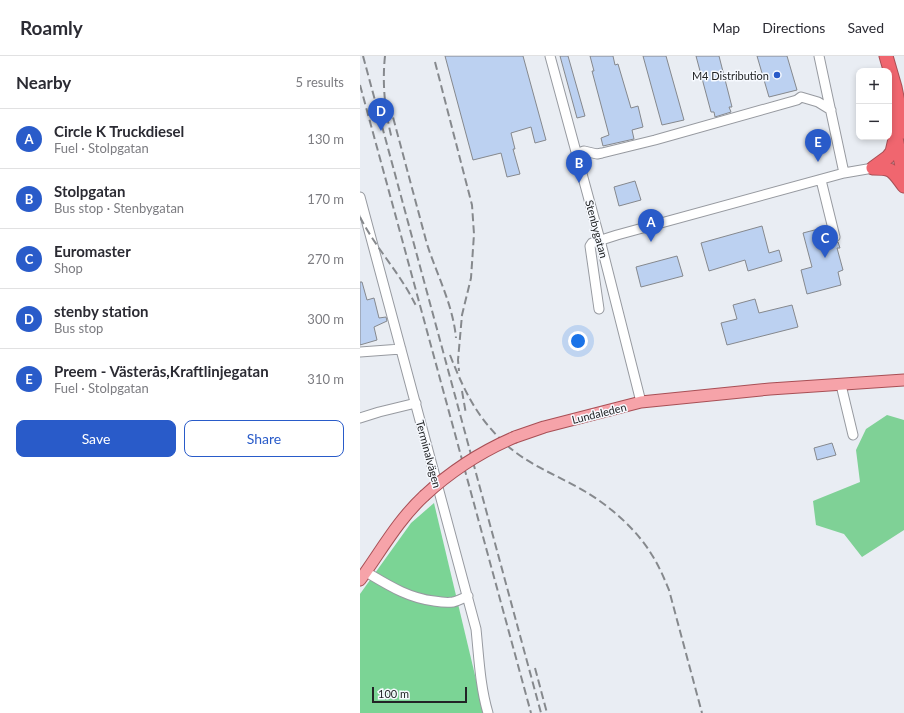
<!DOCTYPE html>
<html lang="en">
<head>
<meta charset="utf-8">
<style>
	:root { --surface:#fff; --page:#f2f2f3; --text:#2b2b33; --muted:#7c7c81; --line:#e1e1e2; --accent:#295bc9 }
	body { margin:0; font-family:Lato,sans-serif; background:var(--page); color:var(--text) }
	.controls { position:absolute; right:12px; top:12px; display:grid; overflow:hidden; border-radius:8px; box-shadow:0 2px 6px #0003 }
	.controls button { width:36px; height:36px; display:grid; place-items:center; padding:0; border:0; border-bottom:1px solid var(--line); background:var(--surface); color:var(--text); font:20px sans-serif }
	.scale { position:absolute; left:12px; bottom:10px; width:95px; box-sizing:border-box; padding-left:4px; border:2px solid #222426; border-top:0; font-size:11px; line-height:14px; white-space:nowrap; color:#222426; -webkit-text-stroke:3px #f7faff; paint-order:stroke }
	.you { position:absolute; left:218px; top:285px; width:14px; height:14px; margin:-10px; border:3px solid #fff; border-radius:50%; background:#1a73e8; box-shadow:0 0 0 6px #1a73e833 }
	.badge { display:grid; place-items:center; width:26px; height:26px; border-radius:50%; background:var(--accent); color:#fff; font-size:13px; font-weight:700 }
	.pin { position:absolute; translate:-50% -33px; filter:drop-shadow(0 1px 2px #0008) }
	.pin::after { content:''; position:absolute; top:21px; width:14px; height:12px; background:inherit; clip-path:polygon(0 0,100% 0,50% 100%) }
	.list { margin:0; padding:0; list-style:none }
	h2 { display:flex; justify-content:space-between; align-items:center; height:52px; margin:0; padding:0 16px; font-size:17px }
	h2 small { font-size:13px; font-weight:400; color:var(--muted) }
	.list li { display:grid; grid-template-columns:26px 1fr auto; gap:12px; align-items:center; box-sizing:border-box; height:60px; padding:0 16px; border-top:1px solid var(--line) }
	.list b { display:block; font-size:15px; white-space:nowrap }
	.list p { margin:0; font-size:13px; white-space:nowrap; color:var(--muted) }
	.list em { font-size:13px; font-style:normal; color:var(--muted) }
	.actions { display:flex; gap:8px; padding:12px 16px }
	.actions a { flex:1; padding:9px 0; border:1px solid var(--accent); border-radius:8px; text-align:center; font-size:14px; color:var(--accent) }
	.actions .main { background:var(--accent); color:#fff }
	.map { position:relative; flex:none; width:544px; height:657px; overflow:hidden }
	header { display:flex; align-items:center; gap:24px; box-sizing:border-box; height:56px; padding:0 20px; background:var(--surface); border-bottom:1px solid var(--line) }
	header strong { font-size:19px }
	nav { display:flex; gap:22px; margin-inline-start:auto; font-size:14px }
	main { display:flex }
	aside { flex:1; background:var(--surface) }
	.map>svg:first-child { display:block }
	.green { fill:#7fd196 }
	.forest { fill:#7bd495 }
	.building { fill:#bcd1f1; stroke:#85888d }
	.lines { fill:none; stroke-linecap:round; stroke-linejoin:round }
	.minor-casing { stroke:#979aa0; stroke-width:11 }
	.major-casing { stroke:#a84f55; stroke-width:13 }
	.highway-casing { stroke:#a84f55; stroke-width:15 }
	.minor { stroke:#fff; stroke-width:9 }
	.major { stroke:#f6a3a9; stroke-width:11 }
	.highway { stroke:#f0666f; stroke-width:13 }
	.rail { stroke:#86898d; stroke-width:2; stroke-dasharray:8 4; stroke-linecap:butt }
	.major-bridge-casing { stroke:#a84f55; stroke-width:13; stroke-linecap:butt }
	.major-bridge { stroke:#f6a3a9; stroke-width:11 }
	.poi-dot { fill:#295bc9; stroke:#f7faff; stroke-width:1.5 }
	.labels { text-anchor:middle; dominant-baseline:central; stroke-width:3; stroke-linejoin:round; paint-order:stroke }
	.poi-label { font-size:11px; fill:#222426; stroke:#f7faff; text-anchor:end }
	.street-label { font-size:11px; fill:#222426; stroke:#f7faff }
</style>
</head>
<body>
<header>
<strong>Roamly</strong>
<nav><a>Map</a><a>Directions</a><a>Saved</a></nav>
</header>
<main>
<aside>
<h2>Nearby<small>5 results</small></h2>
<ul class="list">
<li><span class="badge">A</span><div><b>Circle K Truckdiesel</b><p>Fuel · Stolpgatan</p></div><em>130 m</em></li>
<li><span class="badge">B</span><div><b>Stolpgatan</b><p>Bus stop · Stenbygatan</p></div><em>170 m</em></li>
<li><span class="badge">C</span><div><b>Euromaster</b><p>Shop</p></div><em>270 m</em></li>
<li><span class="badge">D</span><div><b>stenby station</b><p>Bus stop</p></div><em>300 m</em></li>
<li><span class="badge">E</span><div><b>Preem - Västerås,Kraftlinjegatan</b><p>Fuel · Stolpgatan</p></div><em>310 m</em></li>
</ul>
<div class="actions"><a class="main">Save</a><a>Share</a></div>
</aside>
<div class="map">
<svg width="544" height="657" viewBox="0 0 544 657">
	<rect width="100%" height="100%" fill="#e9edf3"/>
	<path class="green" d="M 527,359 L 544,364 L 544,474 L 502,501 L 484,478 L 456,469 L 453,445 L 500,426 L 496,394 L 506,373 Z"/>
	<path class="forest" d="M 74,447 L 124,657 L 0,657 L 0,538 L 51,467 Z"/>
	<path class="building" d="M 85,0 L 163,0 L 186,84 L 175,87 L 171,71 L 151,77 L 155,93 L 153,93 L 160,118 L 147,121 L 141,97 L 113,104 Z
		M 200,0 L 208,0 L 225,60 L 217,62 Z
		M 230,0 L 253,0 L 255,9 L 258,8 L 271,52 L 278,50 L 283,71 L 272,74 L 274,83 L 243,90 L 241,82 L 249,79 L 232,15 L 234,15 Z
		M 283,0 L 306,0 L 324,64 L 302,69 Z
		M 336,0 L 359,0 L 372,51 L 369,51 L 371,56 L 355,61 L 354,56 L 351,56 Z
		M 397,0 L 427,0 L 437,34 L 409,41 Z
		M 275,125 L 281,144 L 259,150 L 254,131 Z
		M 402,170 L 409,197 L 419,194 L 422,205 L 388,215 L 385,204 L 349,215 L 341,187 Z
		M 466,171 L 470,188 L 478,186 L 480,192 L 477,192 L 483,214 L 478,216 L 481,229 L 447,238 L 441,214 L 452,211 L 443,177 Z
		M 317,200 L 323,220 L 281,231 L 276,211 Z
		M 0,226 L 2,226 L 7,244 L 14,242 L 19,262 L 26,261 L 27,265 L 14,271 L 17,284 L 0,289 Z
		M 395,243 L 399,257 L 432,249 L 438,271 L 367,289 L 361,267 L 377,263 L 373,249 Z
		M 472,387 L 476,399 L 457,404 L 454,392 Z"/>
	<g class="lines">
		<defs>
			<path id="minor" d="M 190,0 L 240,184 L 281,346
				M 459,0 L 484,117
				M 216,98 L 224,95 L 237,98 L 242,97 L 295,84 L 437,44 L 441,41 L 458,46 L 471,54
				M 461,124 L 475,181
				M 0,141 L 116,573 C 119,602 120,630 128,657
				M 239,253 L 230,190 L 232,187 L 257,179 L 484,117 L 513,112
				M 0,296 L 41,293
				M 481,329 L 493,379
				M 0,362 L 19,356 L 56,347
				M 6,516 C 28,529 48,542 74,545 C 80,546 87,547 93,546 C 98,545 103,542 108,540"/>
			<path id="major" d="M 155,381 L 184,371 L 281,346 L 410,333 L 544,324
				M 0,524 C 21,495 38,464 64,440"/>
			<path id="highway" d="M 526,0 L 535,31 L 544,76
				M 529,49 L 544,120
				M 513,112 L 528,101 L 532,96 L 535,83
				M 513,112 C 533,112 532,114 544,130"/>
		</defs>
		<use href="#minor" class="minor-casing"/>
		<use href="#major" class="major-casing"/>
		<use href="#highway" class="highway-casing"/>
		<use href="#minor" class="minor"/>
		<use href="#major" class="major"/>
		<use href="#highway" class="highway"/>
		<path class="rail" d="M 3,0 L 181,657
			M 25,0 C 22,28 25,56 32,83
			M 75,6 L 112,149 L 114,178 L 111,222 L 102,259 L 98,304 L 99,315
			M 0,29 L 171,657
			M 30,50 L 67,188 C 77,219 93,249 96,282
			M 0,161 C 16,193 42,219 57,252
			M 90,299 C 105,337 118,364 150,392 C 173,411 201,421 226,436 C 251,451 277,474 292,499 C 299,510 304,522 309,534 L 342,657
			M 102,335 L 106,358
			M 175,612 L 187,657"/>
		<defs>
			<path id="major-bridge" d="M 64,440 C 92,414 120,396 155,381"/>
		</defs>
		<use href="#major-bridge" class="major-bridge-casing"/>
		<use href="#major-bridge" class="major-bridge"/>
	</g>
	<circle class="poi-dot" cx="417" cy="19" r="4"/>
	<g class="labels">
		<g class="poi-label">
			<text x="409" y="19">M4 Distribution</text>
		</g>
		<g class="street-label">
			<text transform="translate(237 173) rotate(75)">Stenbygatan</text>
			<text transform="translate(239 357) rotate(-14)">Lundaleden</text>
			<text transform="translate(69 398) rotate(75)">Terminalvägen</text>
		</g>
	</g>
</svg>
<div class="controls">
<button>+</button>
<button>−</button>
</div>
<div class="scale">100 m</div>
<div class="you"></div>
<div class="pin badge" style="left:291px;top:186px">A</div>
<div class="pin badge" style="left:219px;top:127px">B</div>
<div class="pin badge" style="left:465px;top:202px">C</div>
<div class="pin badge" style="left:21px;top:75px">D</div>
<div class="pin badge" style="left:458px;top:106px">E</div>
</div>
</main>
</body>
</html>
